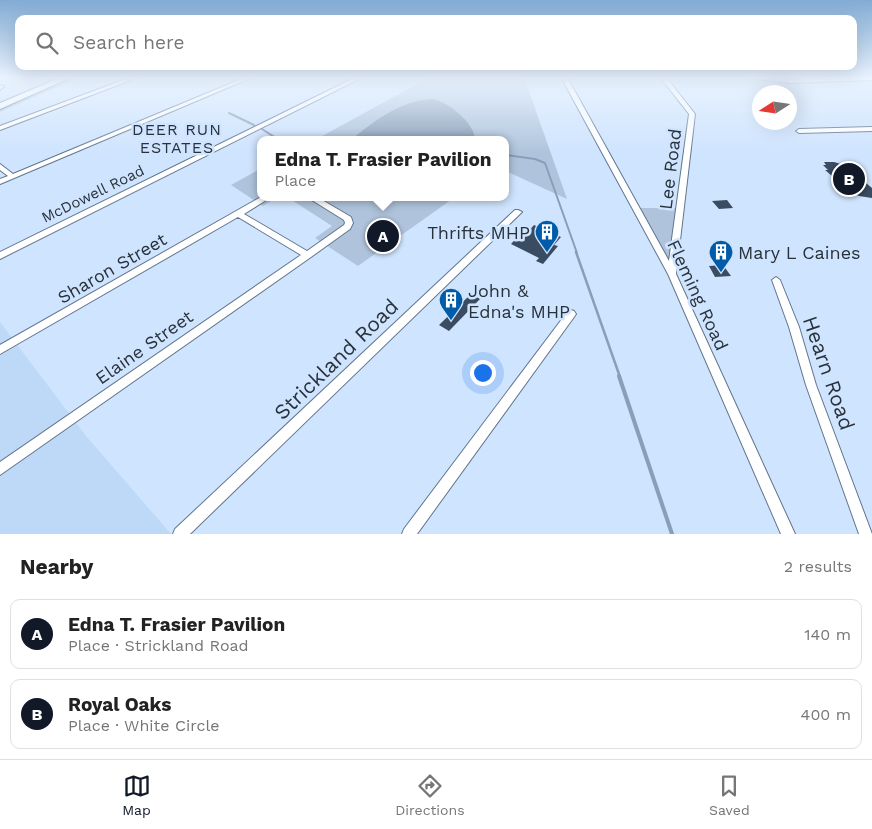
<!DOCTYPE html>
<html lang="en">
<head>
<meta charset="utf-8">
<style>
	:root { --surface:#fff; --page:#f2f2f2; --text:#222; --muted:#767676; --line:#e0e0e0; --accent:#111827 }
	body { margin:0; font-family:"Work Sans",sans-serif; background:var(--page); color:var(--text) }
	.compass { position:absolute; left:752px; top:85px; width:45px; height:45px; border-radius:50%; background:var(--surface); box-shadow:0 5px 20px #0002; rotate:258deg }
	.you { position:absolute; left:482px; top:372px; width:18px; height:18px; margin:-12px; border:4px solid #fff; border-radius:50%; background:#1a73e8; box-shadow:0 0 0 8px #1a73e833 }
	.badge { display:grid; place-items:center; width:32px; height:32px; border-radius:50%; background:var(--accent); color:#fff; font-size:16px; font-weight:700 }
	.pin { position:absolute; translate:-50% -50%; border:2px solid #fff; box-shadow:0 1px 5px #0006 }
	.popup { position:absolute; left:257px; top:136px; width:252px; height:65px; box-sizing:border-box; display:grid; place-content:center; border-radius:10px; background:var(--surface); filter:drop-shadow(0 1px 4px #0005); font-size:16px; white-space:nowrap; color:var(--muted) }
	.popup b { font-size:19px; color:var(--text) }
	.popup::after { content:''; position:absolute; left:50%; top:100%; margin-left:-10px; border:10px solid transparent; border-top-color:var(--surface) }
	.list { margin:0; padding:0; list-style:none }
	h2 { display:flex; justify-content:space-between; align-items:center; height:65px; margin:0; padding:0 20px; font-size:21px }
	h2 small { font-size:16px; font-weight:400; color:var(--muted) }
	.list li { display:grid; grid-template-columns:32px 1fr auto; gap:15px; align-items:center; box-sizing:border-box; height:70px; margin:0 10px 10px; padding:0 10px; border:1px solid var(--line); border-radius:10px }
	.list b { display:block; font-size:19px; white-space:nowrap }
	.list p { margin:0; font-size:16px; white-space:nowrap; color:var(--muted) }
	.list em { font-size:16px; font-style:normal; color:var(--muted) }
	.icon { flex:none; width:28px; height:28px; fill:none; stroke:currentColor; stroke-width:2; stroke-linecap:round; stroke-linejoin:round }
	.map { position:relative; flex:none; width:872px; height:534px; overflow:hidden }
	.search { position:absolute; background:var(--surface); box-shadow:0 5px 20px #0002; left:15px; right:15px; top:15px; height:55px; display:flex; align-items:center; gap:12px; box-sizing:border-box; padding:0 18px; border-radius:10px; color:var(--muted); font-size:19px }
	.sheet { height:225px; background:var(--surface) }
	nav { display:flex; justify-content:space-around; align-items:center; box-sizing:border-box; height:70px; border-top:1px solid var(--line); background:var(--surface); font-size:14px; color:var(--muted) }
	nav a { display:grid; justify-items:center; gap:2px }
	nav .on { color:var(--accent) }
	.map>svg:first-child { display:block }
	.built { fill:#bed9f7 }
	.green { fill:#afc4dc }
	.water { fill:#899eb7 }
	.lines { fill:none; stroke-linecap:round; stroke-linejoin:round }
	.stream-far2 { stroke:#899eb7; stroke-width:2 }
	.stream-far1 { stroke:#899eb7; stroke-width:2.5 }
	.stream { stroke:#899eb7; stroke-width:4 }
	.building { fill:#3a4c61 }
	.street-casing { stroke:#62758c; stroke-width:2 }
	.primary-casing { stroke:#62758c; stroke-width:2 }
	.street { fill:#fff; fill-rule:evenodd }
	.primary { fill:#fff; fill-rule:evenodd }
	.labels { text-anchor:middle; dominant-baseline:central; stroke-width:5; stroke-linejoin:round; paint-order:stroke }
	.far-street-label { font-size:15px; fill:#29323b; stroke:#cfe4fe }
	.far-neighbourhood-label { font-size:16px; letter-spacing:1px; fill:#29323b; stroke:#cfe4fe }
	.street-label { font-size:18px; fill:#29323b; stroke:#cfe4fe }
	.poi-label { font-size:18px; fill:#29323b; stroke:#cfe4fe; text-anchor:start }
	.near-street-label { font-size:21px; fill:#29323b; stroke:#cfe4fe }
</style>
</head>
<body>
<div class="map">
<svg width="872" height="534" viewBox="0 0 872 534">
	<rect width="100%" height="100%" fill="#cfe4fe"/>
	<path class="built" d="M 0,322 L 86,436 L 171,534 L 0,534 Z"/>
	<path class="green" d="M 73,77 L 80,77 L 0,112 L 0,108 Z
		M 430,77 L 524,77 L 567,199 L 506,171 L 506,140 L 315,140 Z
		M 260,169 L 260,197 L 278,197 L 263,206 L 231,185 Z
		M 287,197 L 455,197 L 358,266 L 315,238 L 332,226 Z
		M 637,208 L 680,208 L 673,264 L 666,263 Z"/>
	<path class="water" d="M 432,99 C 447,101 475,123 475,140 L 351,140 C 374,121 401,100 432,99 Z"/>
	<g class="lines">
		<path class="stream-far2" d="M 229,113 L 254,125
			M 262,129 L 279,140
			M 506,155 L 535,159 L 545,163 L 577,253"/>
		<path class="stream-far1" d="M 576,252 L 620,377"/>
		<path class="stream" d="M 619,376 L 672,534"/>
	</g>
	<path class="building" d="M 824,162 L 834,162 L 844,165 L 872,188 L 872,198 L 859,196 L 847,189 L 825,170 L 828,170 L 823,165 L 826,165 Z
		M 727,200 L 733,208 L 719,209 L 712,201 Z
		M 534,225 L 561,237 L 554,245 L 558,246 L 543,264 L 536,261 L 539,258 L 511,244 L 523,231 L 527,233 Z
		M 385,227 L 397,233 L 382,244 L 371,237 Z
		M 723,265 L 731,276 L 715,277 L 709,266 Z
		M 471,294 L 480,299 L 449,331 L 439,325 Z"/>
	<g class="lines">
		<defs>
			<path id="street" d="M 131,77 L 139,77 L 0,130 L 0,126 Z
				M 246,77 L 253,77 L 0,184 L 0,179 L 8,176 L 0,170 L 0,164 L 13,174 Z
				M 356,77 L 363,77 L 0,259 L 0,252 Z
				M 561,77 L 567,77 L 669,261 L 689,114 L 660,77 L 666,77 L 695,114 L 676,274 L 795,534 L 781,534 L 668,274 Z
				M 756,77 L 771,77 L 790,79 L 872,77 L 872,80 L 790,83 L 759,79 Z
				M 0,85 L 4,86 L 0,90 Z
				M 872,127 L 872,131 L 799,133 L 796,131 L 799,129 Z
				M 261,197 L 271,197 L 244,214 L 307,251 L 344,225 L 345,223 L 344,220 L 307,197 L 317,197 L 351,217 L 353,223 L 350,229 L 311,257 L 0,475 L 0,462 L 301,255 L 238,217 L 0,354 L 0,345 Z
				M 515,210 L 518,210 L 522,212 L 190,534 L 173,534 L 175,529 Z
				M 776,277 L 780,280 L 799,327 L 816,385 L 872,534 L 859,534 L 806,385 L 789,327 L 772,280 Z
				M 571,310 L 574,311 L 576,314 L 574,317 L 417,534 L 402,534 L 404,529 L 568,311 Z"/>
			<path id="primary" d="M 61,77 L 72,77 L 0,109 L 0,103 Z"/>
		</defs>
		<use href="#street" class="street-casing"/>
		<use href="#primary" class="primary-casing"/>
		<use href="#street" class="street"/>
		<use href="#primary" class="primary"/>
	</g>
	<linearGradient id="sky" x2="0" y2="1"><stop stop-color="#82abd4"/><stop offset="0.51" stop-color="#e9f3ff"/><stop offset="1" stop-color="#e9f3ff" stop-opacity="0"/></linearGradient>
	<rect width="872" height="152" fill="url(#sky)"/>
	<defs>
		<symbol id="building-pin" viewBox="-11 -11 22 30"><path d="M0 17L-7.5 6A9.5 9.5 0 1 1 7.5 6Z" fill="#005ca9" stroke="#cfe4fe"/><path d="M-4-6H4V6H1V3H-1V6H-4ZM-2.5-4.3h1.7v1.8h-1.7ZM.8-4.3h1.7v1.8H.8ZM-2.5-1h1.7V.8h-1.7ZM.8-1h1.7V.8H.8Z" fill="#fff"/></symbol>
	</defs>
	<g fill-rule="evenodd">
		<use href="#building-pin" x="533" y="218" width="28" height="38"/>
		<use href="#building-pin" x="707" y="238" width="28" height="38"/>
		<use href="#building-pin" x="437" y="286" width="28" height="38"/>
	</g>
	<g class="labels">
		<g class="far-street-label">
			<text transform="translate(93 194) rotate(-26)">McDowell Road</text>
		</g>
		<g class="far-neighbourhood-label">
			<text x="177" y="129">DEER RUN<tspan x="177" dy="18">ESTATES</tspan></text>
		</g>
		<g class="street-label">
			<text transform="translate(670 169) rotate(-83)">Lee Road</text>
			<text transform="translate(112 268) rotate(-30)">Sharon Street</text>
			<text transform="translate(698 295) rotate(65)">Fleming Road</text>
			<text transform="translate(144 347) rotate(-35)">Elaine Street</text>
		</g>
		<g class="poi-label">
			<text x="530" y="232" text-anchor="end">Thrifts MHP</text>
			<text x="738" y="252">Mary L Caines</text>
			<text x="468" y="290">John &amp;<tspan x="468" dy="21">Edna's MHP</tspan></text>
		</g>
		<g class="near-street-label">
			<text transform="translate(336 359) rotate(-44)">Strickland Road</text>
			<text transform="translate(829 373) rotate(71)">Hearn Road</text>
		</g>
	</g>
</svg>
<svg class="compass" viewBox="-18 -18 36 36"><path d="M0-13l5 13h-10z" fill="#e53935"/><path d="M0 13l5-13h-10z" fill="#767676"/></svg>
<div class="you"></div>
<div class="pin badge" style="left:383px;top:236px">A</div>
<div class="popup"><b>Edna T. Frasier Pavilion</b>Place</div>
<div class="pin badge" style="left:849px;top:179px">B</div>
<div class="search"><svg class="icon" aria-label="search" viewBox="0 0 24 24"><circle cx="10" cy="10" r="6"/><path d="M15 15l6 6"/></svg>Search here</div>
</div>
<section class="sheet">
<h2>Nearby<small>2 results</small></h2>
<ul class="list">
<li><span class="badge">A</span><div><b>Edna T. Frasier Pavilion</b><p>Place · Strickland Road</p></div><em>140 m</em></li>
<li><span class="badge">B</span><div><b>Royal Oaks</b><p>Place · White Circle</p></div><em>400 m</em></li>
</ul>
</section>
<nav>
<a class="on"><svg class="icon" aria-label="map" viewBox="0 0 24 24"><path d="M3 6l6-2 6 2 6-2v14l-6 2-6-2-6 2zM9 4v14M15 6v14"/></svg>Map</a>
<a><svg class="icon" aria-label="directions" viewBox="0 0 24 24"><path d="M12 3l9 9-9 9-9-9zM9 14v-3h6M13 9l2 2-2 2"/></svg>Directions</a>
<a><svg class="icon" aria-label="saved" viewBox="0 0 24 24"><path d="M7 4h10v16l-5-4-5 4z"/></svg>Saved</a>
</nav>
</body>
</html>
